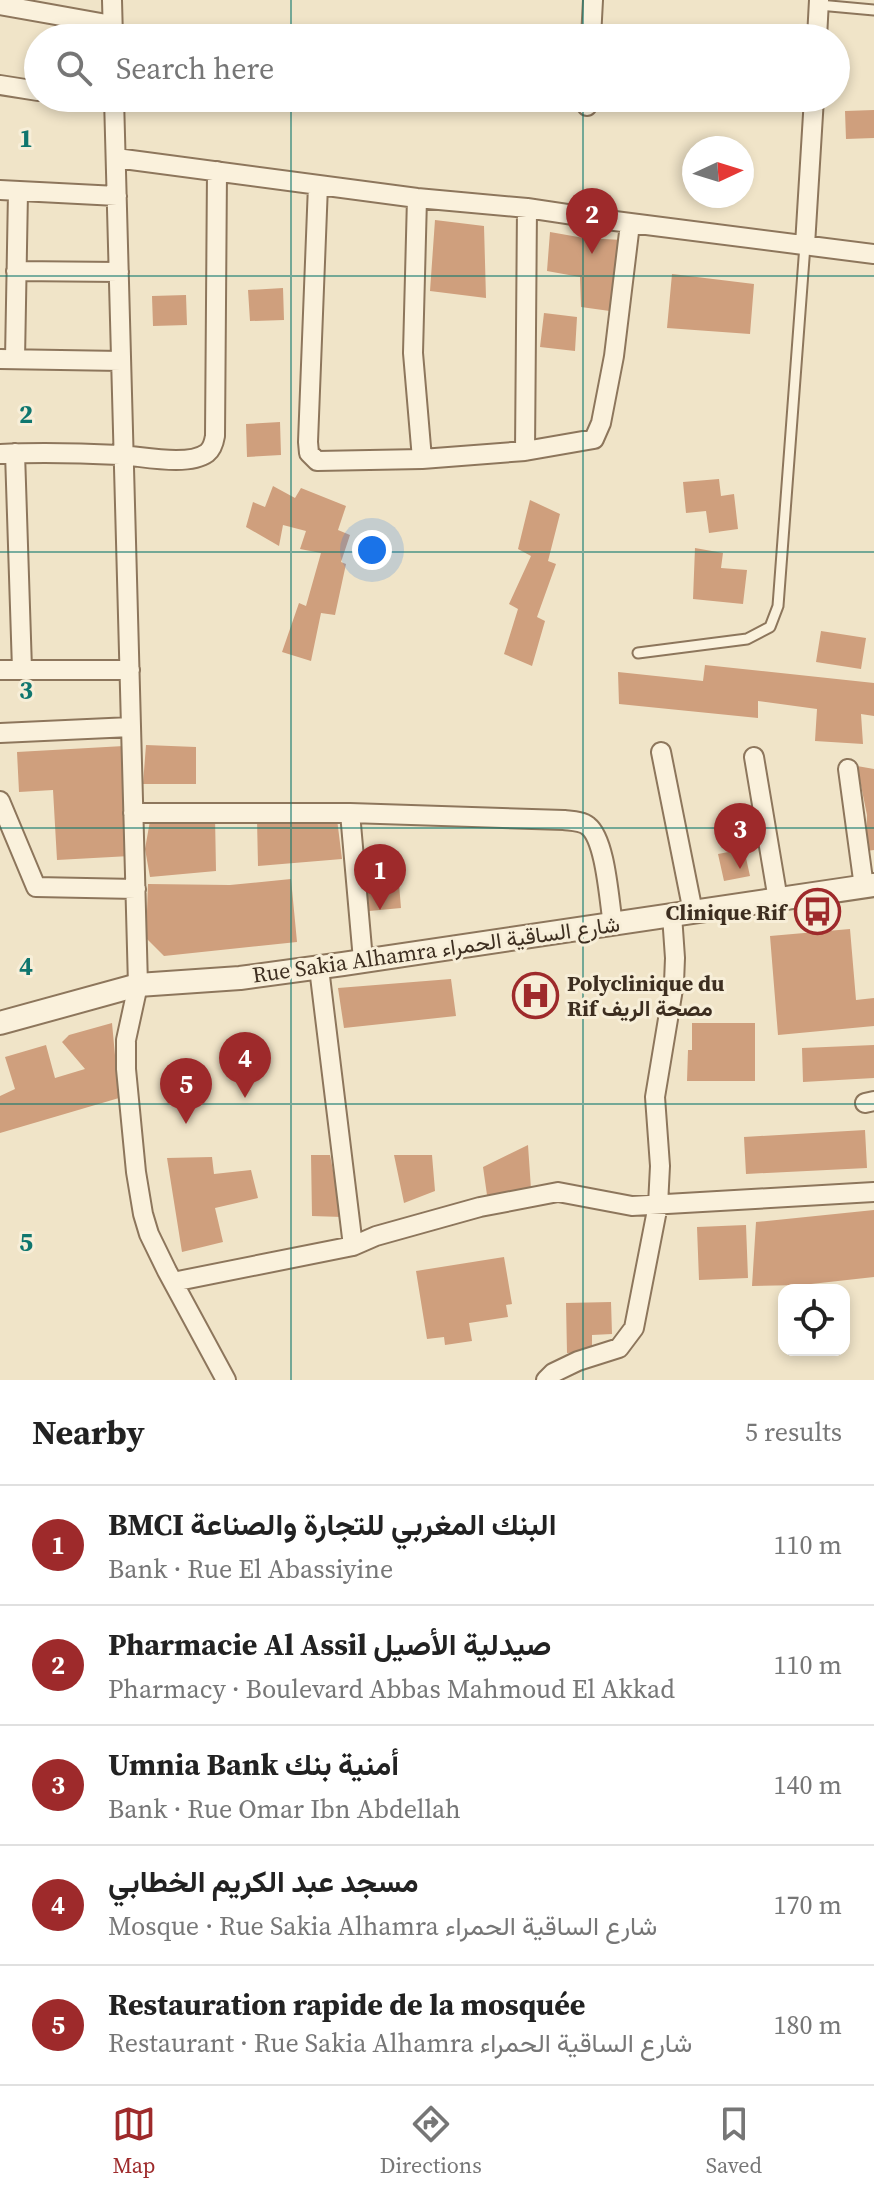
<!DOCTYPE html>
<html lang="en">
<head>
<meta charset="utf-8">
<style>
	:root { --surface:#fff; --page:#f2f2f2; --text:#222; --muted:#767676; --line:#e0e0e0; --accent:#9e2a2b }
	body { margin:0; font-family:"Source Serif 4",Vazirmatn,serif; background:var(--page); color:var(--text) }
	.controls { position:absolute; right:24px; bottom:24px; display:grid; overflow:hidden; border-radius:16px; box-shadow:0 4px 12px #0003 }
	.controls button { width:72px; height:72px; display:grid; place-items:center; padding:0; border:0; border-bottom:2px solid var(--line); background:var(--surface); color:var(--text); font:40px sans-serif }
	.compass { position:absolute; left:682px; top:136px; width:72px; height:72px; border-radius:50%; background:var(--surface); box-shadow:0 4px 12px #0003; rotate:86deg }
	.you { position:absolute; left:372px; top:550px; width:28px; height:28px; margin:-20px; border:6px solid #fff; border-radius:50%; background:#1a73e8; box-shadow:0 0 0 12px #1a73e833 }
	.badge { display:grid; place-items:center; width:52px; height:52px; border-radius:50%; background:var(--accent); color:#fff; font-size:26px; font-weight:700 }
	.pin { position:absolute; translate:-50% -66px; filter:drop-shadow(0 2px 4px #0008) }
	.pin::after { content:''; position:absolute; top:42px; width:28px; height:24px; background:inherit; clip-path:polygon(0 0,100% 0,50% 100%) }
	.list { margin:0; padding:0; list-style:none }
	h2 { display:flex; justify-content:space-between; align-items:center; height:104px; margin:0; padding:0 32px; font-size:34px }
	h2 small { font-size:26px; font-weight:400; color:var(--muted) }
	.list li { display:grid; grid-template-columns:52px 1fr auto; gap:24px; align-items:center; box-sizing:border-box; height:120px; padding:0 32px; border-top:2px solid var(--line) }
	.list b { display:block; font-size:30px; white-space:nowrap }
	.list p { margin:0; font-size:26px; white-space:nowrap; color:var(--muted) }
	.list em { font-size:26px; font-style:normal; color:var(--muted) }
	.icon { flex:none; width:44px; height:44px; fill:none; stroke:currentColor; stroke-width:2; stroke-linecap:round; stroke-linejoin:round }
	.map { position:relative; flex:none; width:874px; height:1380px; overflow:hidden }
	.search { position:absolute; background:var(--surface); box-shadow:0 4px 12px #0003; left:24px; right:24px; top:24px; height:88px; display:flex; align-items:center; gap:20px; box-sizing:border-box; padding:0 28px; border-radius:44px; color:var(--muted); font-size:30px }
	.sheet { height:704px; background:var(--surface) }
	nav { display:flex; justify-content:space-around; align-items:center; box-sizing:border-box; height:112px; border-top:2px solid var(--line); background:var(--surface); font-size:22px; color:var(--muted) }
	nav a { display:grid; justify-items:center; gap:4px }
	nav .on { color:var(--accent) }
	.map>svg:first-child { display:block }
	.building { fill:#cf9f7d }
	.lines { fill:none; stroke-linecap:round; stroke-linejoin:round }
	.service-casing { stroke:#8d765c; stroke-width:13 }
	.minor-casing { stroke:#8d765c; stroke-width:22 }
	.tertiary-casing { stroke:#8d765c; stroke-width:26 }
	.service { stroke:#faf1dc; stroke-width:9 }
	.minor { stroke:#faf1dc; stroke-width:18 }
	.tertiary { stroke:#faf1dc; stroke-width:22 }
	.grid { fill:none; stroke:#0f766e; stroke-width:2; stroke-opacity:0.55 }
	.labels { text-anchor:middle; dominant-baseline:central; stroke-width:6; stroke-linejoin:round; paint-order:stroke }
	.poi-label { font-size:22px; font-weight:bold; fill:#3d2e20; stroke:#f7eed8; text-anchor:end }
	.street-label { font-size:22px; fill:#3d2e20; stroke:#f7eed8 }
	.grid-label { font-size:26px; text-anchor:middle; font-weight:bold; fill:#0f766e; stroke:#f7eed8; stroke-width:6; stroke-linejoin:round; paint-order:stroke }
</style>
</head>
<body>
<div class="map">
<svg width="874" height="1380" viewBox="0 0 874 1380">
	<rect width="100%" height="100%" fill="#f0e4c8"/>
	<path class="building" d="M 874,110 L 874,138 L 846,139 L 845,111 Z
		M 435,220 L 484,226 L 486,298 L 430,291 Z
		M 550,232 L 584,238 L 623,240 L 617,312 L 581,307 L 580,277 L 547,271 Z
		M 672,274 L 754,284 L 750,334 L 667,328 Z
		M 283,288 L 284,320 L 250,321 L 248,290 Z
		M 186,295 L 187,325 L 153,326 L 152,296 Z
		M 544,313 L 577,317 L 575,351 L 540,347 Z
		M 280,422 L 281,455 L 247,457 L 246,424 Z
		M 719,479 L 721,496 L 734,494 L 738,529 L 709,533 L 706,511 L 686,513 L 683,482 Z
		M 273,486 L 295,498 L 301,488 L 346,506 L 338,530 L 350,535 L 341,562 L 346,564 L 335,615 L 321,613 L 311,661 L 282,652 L 299,603 L 306,606 L 321,553 L 300,549 L 306,531 L 283,525 L 279,546 L 246,527 L 253,502 L 265,507 Z
		M 530,500 L 560,514 L 548,561 L 556,564 L 537,617 L 545,621 L 532,666 L 504,654 L 518,609 L 509,604 L 531,556 L 518,549 Z
		M 695,548 L 723,553 L 721,568 L 747,570 L 743,604 L 693,599 Z
		M 821,631 L 866,638 L 861,669 L 816,662 Z
		M 705,665 L 874,683 L 874,716 L 861,714 L 863,744 L 815,741 L 817,709 L 758,701 L 758,718 L 619,704 L 618,672 L 703,681 Z
		M 146,745 L 196,747 L 196,784 L 143,784 Z
		M 124,746 L 130,856 L 57,860 L 53,790 L 19,792 L 17,752 Z
		M 857,766 L 874,769 L 874,850 L 866,851 L 867,815 Z
		M 151,815 L 215,816 L 216,871 L 150,877 L 145,849 Z
		M 257,819 L 337,819 L 342,859 L 258,866 Z
		M 744,849 L 750,876 L 724,881 L 718,854 Z
		M 291,879 L 297,942 L 164,956 L 146,938 L 148,884 L 230,885 Z
		M 399,884 L 401,908 L 369,911 L 367,886 Z
		M 850,929 L 856,1000 L 874,998 L 874,1026 L 778,1035 L 770,936 Z
		M 451,979 L 456,1016 L 344,1028 L 338,988 Z
		M 112,1023 L 119,1098 L 0,1133 L 0,1096 L 15,1089 L 5,1057 L 46,1045 L 55,1078 L 85,1069 L 62,1042 L 69,1035 Z
		M 692,1023 L 755,1023 L 755,1081 L 687,1081 L 688,1050 L 692,1050 Z
		M 874,1045 L 874,1078 L 803,1082 L 802,1048 Z
		M 865,1130 L 867,1168 L 746,1174 L 744,1137 Z
		M 528,1145 L 531,1189 L 487,1195 L 483,1167 Z
		M 311,1155 L 330,1155 L 342,1217 L 312,1216 Z
		M 394,1155 L 432,1155 L 435,1191 L 404,1203 Z
		M 212,1157 L 214,1174 L 251,1170 L 258,1198 L 215,1208 L 223,1242 L 182,1252 L 167,1158 Z
		M 874,1210 L 874,1277 L 802,1285 L 752,1286 L 756,1222 Z
		M 746,1225 L 748,1278 L 699,1280 L 697,1227 Z
		M 504,1257 L 512,1304 L 506,1305 L 508,1317 L 469,1323 L 472,1341 L 445,1345 L 444,1337 L 427,1339 L 416,1271 Z
		M 611,1302 L 612,1334 L 592,1335 L 592,1352 L 567,1353 L 566,1303 Z"/>
	<g class="lines">
		<defs>
			<path id="service" d="M 819,5 L 874,10
				M 638,653 L 747,639 L 770,627 L 778,606 L 805,245"/>
			<path id="minor" d="M 112,0 L 113,38
				M 0,5 L 112,25
				M 591,38 L 593,0
				M 817,38 L 819,0
				M 0,85 L 38,91
				M 89,98 L 115,102
				M 114,98 L 138,985 L 126,1040 L 126,1069 L 136,1172 L 143,1214 L 149,1234 L 167,1271 L 226,1380
				M 587,106 L 587,98
				M 116,158 L 417,198 L 527,208 L 607,220 L 874,254
				M 318,185 L 308,442 L 309,453 L 317,461 L 422,459 L 525,451 L 594,439 L 601,423 L 614,356 L 630,224
				M 0,190 L 117,196
				M 417,198 L 413,353 L 422,459
				M 805,245 L 814,98
				M 16,271 L 119,272
				M 0,359 L 121,361
				M 15,359 L 18,192
				M 525,451 L 527,208
				M 15,453 L 22,669
				M 0,454 C 39,452 80,453 120,455 C 141,456 188,467 207,453 C 212,449 214,442 215,436 L 217,171
				M 0,670 L 130,670
				M 0,733 L 131,727
				M 661,752 L 693,912
				M 754,757 L 778,900
				M 848,769 L 864,887
				M 0,801 L 36,887 L 136,889
				M 133,813 L 350,813 L 564,820 C 571,821 582,821 588,826 C 606,840 609,902 613,924
				M 350,813 L 363,960
				M 319,968 L 353,1246
				M 865,1103 L 874,1101
				M 173,1282 L 353,1246 L 376,1236 L 480,1207 L 558,1192 L 632,1206 L 874,1192
				M 546,1380 L 553,1373 L 578,1361 L 619,1348 L 634,1328 L 658,1205 L 660,1166 L 655,1097 L 674,983 L 675,958 L 672,915"/>
			<path id="tertiary" d="M 0,1023 L 138,985 L 240,978 L 343,964 L 874,885"/>
		</defs>
		<use href="#service" class="service-casing"/>
		<use href="#minor" class="minor-casing"/>
		<use href="#tertiary" class="tertiary-casing"/>
		<use href="#service" class="service"/>
		<use href="#minor" class="minor"/>
		<use href="#tertiary" class="tertiary"/>
	</g>
	<path class="grid" d="M 291,0 L 291,38M 583,0 L 583,38M 291,98 L 291,1380M 583,98 L 583,1380M 0,276 L 874,276M 0,552 L 874,552M 0,828 L 874,828M 0,1104 L 874,1104"/>
	<defs>
		<symbol id="bus-ring" viewBox="-11 -11 22 22"><circle r="9.5" fill="#f7eed8" stroke="#9e2a2b" stroke-width="1.5"/><path d="M-5-6H5V4H4V6H2V4H-2V6H-4V4H-5ZM-3.5-4V0h7V-4ZM-3.5 1.2v1.5H-2V1.2ZM2 1.2v1.5H3.5V1.2Z" fill="#9e2a2b"/></symbol>
		<symbol id="hospital-ring" viewBox="-11 -11 22 22"><circle r="9.5" fill="#f7eed8" stroke="#9e2a2b" stroke-width="1.5"/><path d="M-5-5h3v3.5h4V-5h3V5h-3V1.5h-4V5h-3Z" fill="#9e2a2b"/></symbol>
	</defs>
	<g fill-rule="evenodd">
		<use href="#bus-ring" x="792" y="886" width="51" height="51"/>
		<use href="#hospital-ring" x="510" y="970" width="51" height="51"/>
	</g>
	<g class="labels">
		<g class="poi-label">
			<text x="786" y="912">Clinique Rif</text>
			<text x="567" y="983" text-anchor="start">Polyclinique du<tspan x="567" dy="25">Rif مصحة الريف</tspan></text>
		</g>
		<g class="street-label">
			<text transform="translate(436 949) rotate(-8)">Rue Sakia Alhamra شارع الساقية الحمراء</text>
		</g>
	</g>
	<g class="grid-label">
		<text x="26" y="147">1</text>
		<text x="26" y="423">2</text>
		<text x="26" y="699">3</text>
		<text x="26" y="975">4</text>
		<text x="26" y="1251">5</text>
	</g>
</svg>
<div class="controls">
<button><svg class="icon" aria-label="locate" viewBox="0 0 24 24"><circle cx="12" cy="12" r="6"/><path d="M12 2v4M12 18v4M2 12h4M18 12h4"/></svg></button>
</div>
<svg class="compass" viewBox="-18 -18 36 36"><path d="M0-13l5 13h-10z" fill="#e53935"/><path d="M0 13l5-13h-10z" fill="#767676"/></svg>
<div class="you"></div>
<div class="pin badge" style="left:380px;top:910px">1</div>
<div class="pin badge" style="left:592px;top:254px">2</div>
<div class="pin badge" style="left:740px;top:869px">3</div>
<div class="pin badge" style="left:245px;top:1098px">4</div>
<div class="pin badge" style="left:186px;top:1124px">5</div>
<div class="search"><svg class="icon" aria-label="search" viewBox="0 0 24 24"><circle cx="10" cy="10" r="6"/><path d="M15 15l6 6"/></svg>Search here</div>
</div>
<section class="sheet">
<h2>Nearby<small>5 results</small></h2>
<ul class="list">
<li><span class="badge">1</span><div><b>BMCI البنك المغربي للتجارة والصناعة</b><p>Bank · Rue El Abassiyine</p></div><em>110 m</em></li>
<li><span class="badge">2</span><div><b>Pharmacie Al Assil صيدلية الأصيل</b><p>Pharmacy · Boulevard Abbas Mahmoud El Akkad</p></div><em>110 m</em></li>
<li><span class="badge">3</span><div><b>Umnia Bank أمنية بنك</b><p>Bank · Rue Omar Ibn Abdellah</p></div><em>140 m</em></li>
<li><span class="badge">4</span><div><b>مسجد عبد الكريم الخطابي</b><p>Mosque · Rue Sakia Alhamra شارع الساقية الحمراء</p></div><em>170 m</em></li>
<li><span class="badge">5</span><div><b>Restauration rapide de la mosquée</b><p>Restaurant · Rue Sakia Alhamra شارع الساقية الحمراء</p></div><em>180 m</em></li>
</ul>
</section>
<nav>
<a class="on"><svg class="icon" aria-label="map" viewBox="0 0 24 24"><path d="M3 6l6-2 6 2 6-2v14l-6 2-6-2-6 2zM9 4v14M15 6v14"/></svg>Map</a>
<a><svg class="icon" aria-label="directions" viewBox="0 0 24 24"><path d="M12 3l9 9-9 9-9-9zM9 14v-3h6M13 9l2 2-2 2"/></svg>Directions</a>
<a><svg class="icon" aria-label="saved" viewBox="0 0 24 24"><path d="M7 4h10v16l-5-4-5 4z"/></svg>Saved</a>
</nav>
</body>
</html>
